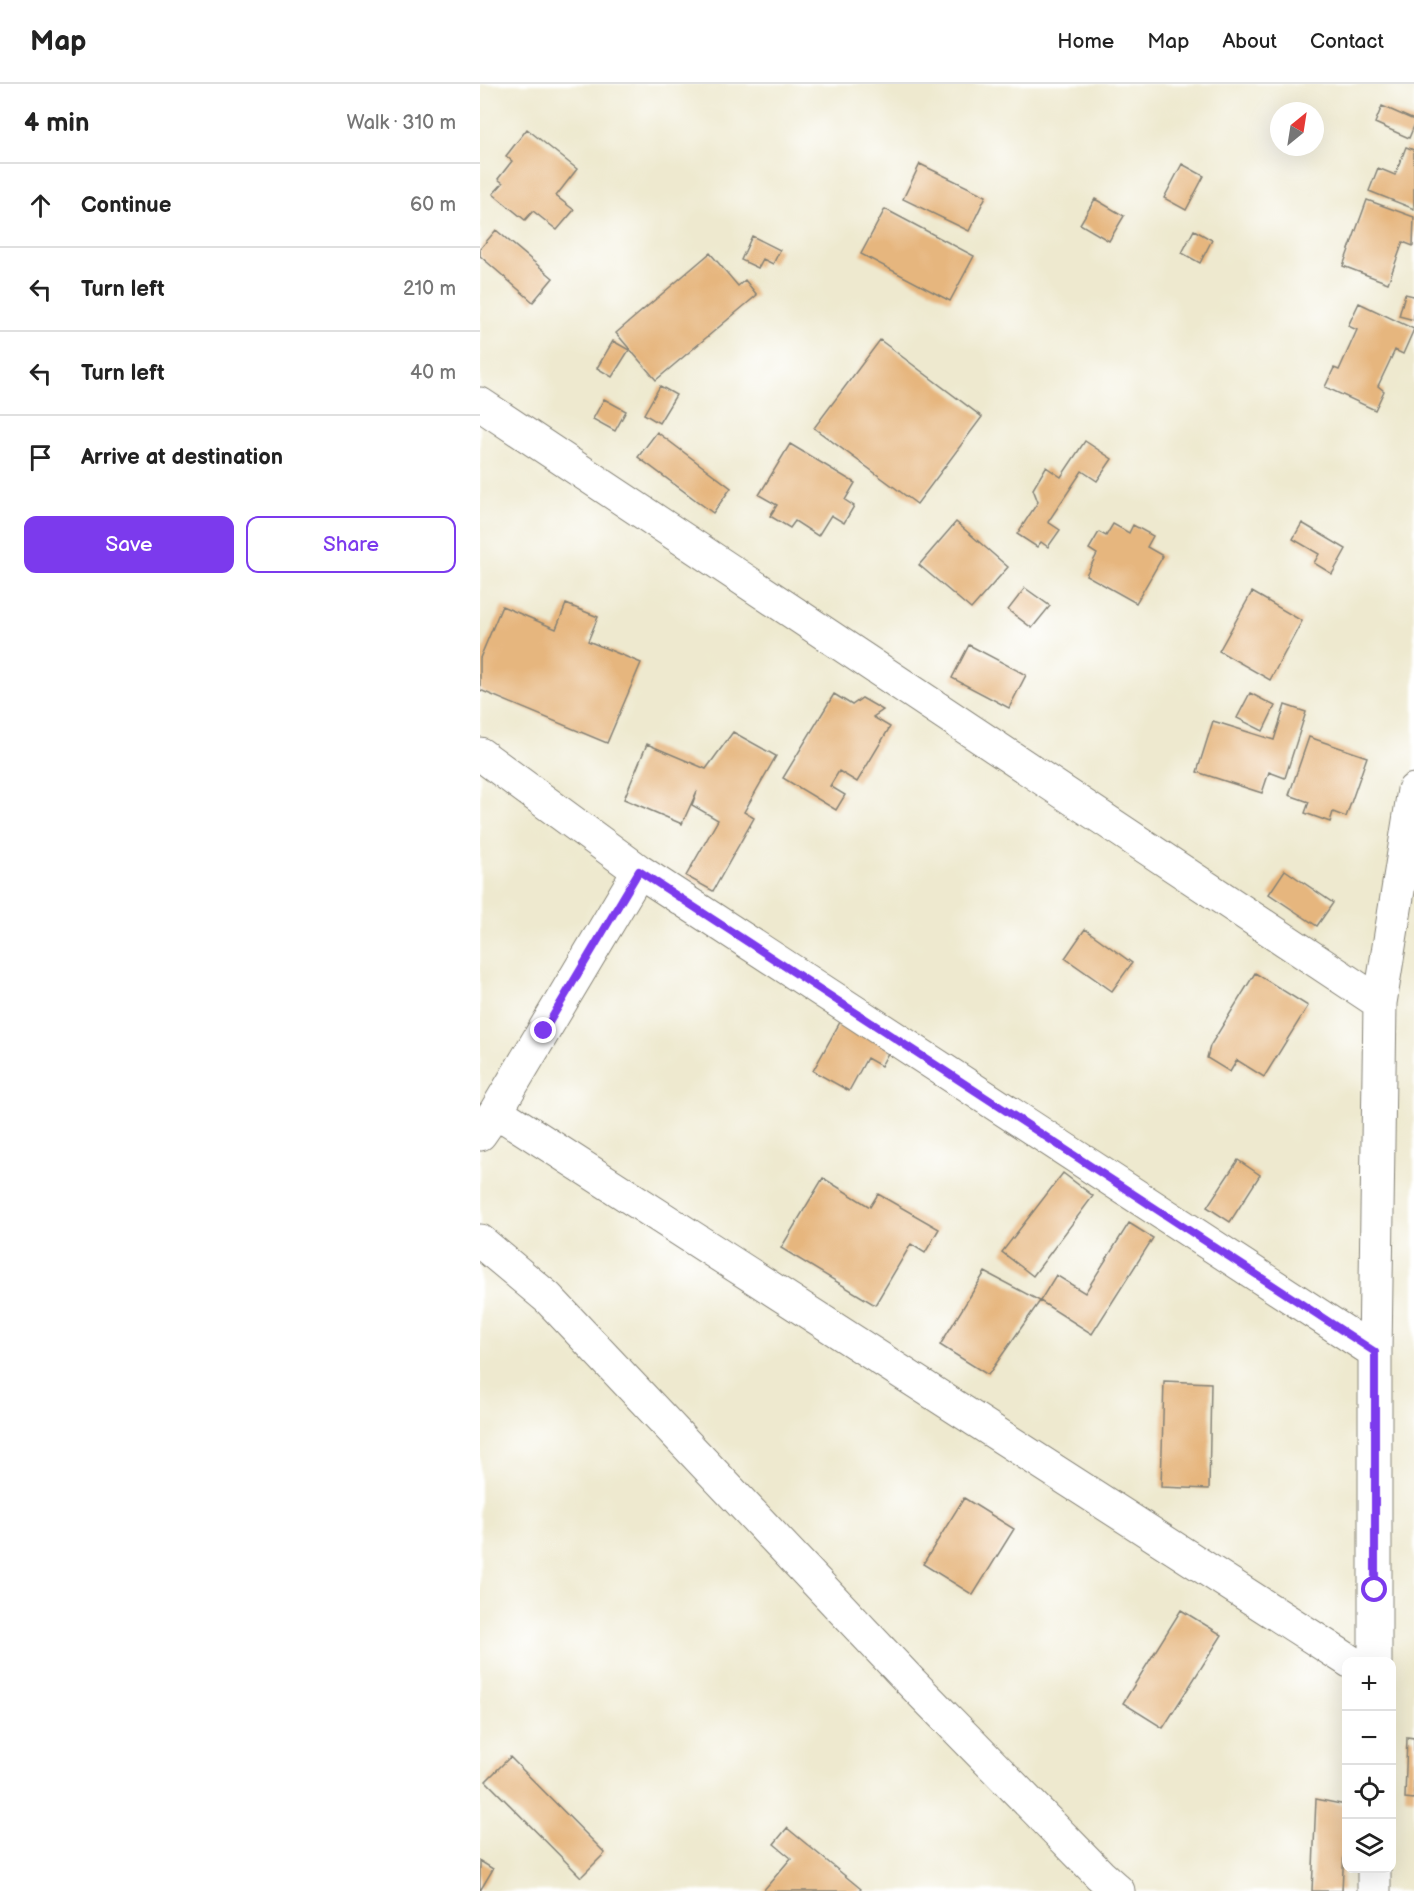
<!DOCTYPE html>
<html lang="en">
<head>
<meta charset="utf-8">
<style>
	:root { --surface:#fff; --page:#f2f2f2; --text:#222; --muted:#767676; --line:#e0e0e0; --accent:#7c3aed }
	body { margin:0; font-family:"Balsamiq Sans",sans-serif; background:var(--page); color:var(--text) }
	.controls { position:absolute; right:18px; bottom:18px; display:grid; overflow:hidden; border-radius:12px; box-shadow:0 6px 24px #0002 }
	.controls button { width:54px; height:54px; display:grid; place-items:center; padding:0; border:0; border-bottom:2px solid var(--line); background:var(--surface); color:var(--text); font:30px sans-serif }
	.compass { position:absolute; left:790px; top:18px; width:54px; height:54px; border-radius:50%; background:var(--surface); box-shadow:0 6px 24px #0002; rotate:30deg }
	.stop { position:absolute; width:18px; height:18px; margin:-14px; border:4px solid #7c3aed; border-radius:50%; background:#fff }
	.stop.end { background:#7c3aed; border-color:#fff; box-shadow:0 2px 6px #0008 }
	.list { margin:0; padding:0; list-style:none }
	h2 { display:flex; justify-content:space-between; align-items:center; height:78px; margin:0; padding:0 24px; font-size:26px }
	h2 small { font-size:20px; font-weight:400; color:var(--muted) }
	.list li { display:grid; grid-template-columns:39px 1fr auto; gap:18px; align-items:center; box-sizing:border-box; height:84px; padding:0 24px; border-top:2px solid var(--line) }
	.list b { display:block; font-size:22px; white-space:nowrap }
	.list em { font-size:20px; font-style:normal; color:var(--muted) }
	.actions { display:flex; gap:12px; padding:18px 24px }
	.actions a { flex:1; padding:14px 0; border:2px solid var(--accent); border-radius:12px; text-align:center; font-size:21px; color:var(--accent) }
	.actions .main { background:var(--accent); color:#fff }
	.icon { flex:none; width:33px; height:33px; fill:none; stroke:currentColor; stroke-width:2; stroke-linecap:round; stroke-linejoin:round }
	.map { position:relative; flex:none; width:934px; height:1807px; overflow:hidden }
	header { display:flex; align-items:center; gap:36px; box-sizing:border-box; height:84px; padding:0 30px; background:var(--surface); border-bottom:2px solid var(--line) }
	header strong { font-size:28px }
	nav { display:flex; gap:33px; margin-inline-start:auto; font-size:21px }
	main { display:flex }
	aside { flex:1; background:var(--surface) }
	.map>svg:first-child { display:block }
	.building { fill:#e6b67e }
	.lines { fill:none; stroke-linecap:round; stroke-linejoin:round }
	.minor-casing { stroke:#858276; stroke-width:35 }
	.minor { stroke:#fff; stroke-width:33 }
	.route { stroke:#7c3aed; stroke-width:8 }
</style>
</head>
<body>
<header>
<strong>Map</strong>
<nav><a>Home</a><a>Map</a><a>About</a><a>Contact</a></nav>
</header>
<main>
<aside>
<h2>4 min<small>Walk · 310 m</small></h2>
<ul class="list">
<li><svg class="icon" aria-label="ahead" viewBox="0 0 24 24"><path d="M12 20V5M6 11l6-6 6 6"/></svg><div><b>Continue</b></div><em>60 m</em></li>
<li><svg class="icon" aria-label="left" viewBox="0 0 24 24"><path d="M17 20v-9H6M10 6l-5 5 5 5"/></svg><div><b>Turn left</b></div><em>210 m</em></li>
<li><svg class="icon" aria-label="left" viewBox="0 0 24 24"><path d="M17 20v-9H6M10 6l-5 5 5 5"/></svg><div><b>Turn left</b></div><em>40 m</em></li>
<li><svg class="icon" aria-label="arrive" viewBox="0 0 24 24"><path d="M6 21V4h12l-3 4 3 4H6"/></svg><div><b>Arrive at destination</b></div></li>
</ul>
<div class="actions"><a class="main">Save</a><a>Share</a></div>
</aside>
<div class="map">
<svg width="934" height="1807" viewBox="0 0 934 1807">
	<rect width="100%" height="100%" fill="#fff"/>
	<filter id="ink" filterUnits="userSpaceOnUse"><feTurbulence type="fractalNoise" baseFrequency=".0167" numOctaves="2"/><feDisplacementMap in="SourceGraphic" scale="12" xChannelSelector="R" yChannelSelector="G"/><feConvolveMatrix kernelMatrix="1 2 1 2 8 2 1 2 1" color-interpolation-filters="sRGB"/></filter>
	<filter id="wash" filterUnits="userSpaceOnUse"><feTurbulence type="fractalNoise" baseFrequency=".008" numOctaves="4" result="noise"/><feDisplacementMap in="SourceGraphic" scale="24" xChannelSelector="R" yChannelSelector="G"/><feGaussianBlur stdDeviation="1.35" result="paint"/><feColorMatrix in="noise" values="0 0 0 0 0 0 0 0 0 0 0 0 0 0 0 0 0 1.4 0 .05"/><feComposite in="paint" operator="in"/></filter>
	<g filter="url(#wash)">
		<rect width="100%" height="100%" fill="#eee9cf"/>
		<g id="blocks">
			<path class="building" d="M 902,22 L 934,36 L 934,42 L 929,54 L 895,39 Z
				M 47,45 L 97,85 L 76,112 L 94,126 L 77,146 L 53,127 L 45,136 L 13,110 L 23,99 L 18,95 L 32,77 L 26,72 Z
				M 926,63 L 934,66 L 934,125 L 889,107 L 898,84 L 915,91 Z
				M 440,80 L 506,112 L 489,147 L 423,115 Z
				M 702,80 L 724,92 L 706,126 L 684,114 Z
				M 615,115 L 644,132 L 629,157 L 600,140 Z
				M 887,116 L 934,133 L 933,162 L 923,158 L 908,199 L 863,182 Z
				M 405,125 L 494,172 L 470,217 L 381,170 Z
				M 16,146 L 73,194 L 53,218 L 0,172 L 0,165 Z
				M 714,146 L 732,156 L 720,179 L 702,169 Z
				M 272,152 L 300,166 L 293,180 L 283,175 L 278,184 L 261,176 Z
				M 230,169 L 258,202 L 265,196 L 277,211 L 176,296 L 136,249 Z
				M 925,210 L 934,212 L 934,236 L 919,232 Z
				M 879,219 L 934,245 L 923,270 L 915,266 L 898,302 L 904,307 L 895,326 L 845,303 L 854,284 L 859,286 L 877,246 L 868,242 Z
				M 400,256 L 502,333 L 437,420 L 334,344 Z
				M 133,257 L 149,266 L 132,293 L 117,284 Z
				M 180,302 L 196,311 L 179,339 L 164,330 Z
				M 124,315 L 146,327 L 135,347 L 113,335 Z
				M 177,348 L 251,404 L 233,429 L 158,373 Z
				M 605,357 L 632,375 L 617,397 L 602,387 L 568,438 L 580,446 L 568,463 L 561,458 L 557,463 L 537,450 L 558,418 L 553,405 L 566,383 L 581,393 Z
				M 310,360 L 375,399 L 365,416 L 374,422 L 364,439 L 351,431 L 338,452 L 315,437 L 310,444 L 290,432 L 297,421 L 279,411 Z
				M 476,438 L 528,483 L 491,525 L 439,481 Z
				M 822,439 L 866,465 L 852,490 L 834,479 L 839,470 L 813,455 Z
				M 633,440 L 649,449 L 653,441 L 673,452 L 667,463 L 683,472 L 656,519 L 606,491 L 617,470 L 609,465 L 619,448 L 626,452 Z
				M 545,504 L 570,522 L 552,544 L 528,526 Z
				M 772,508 L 822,537 L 790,596 L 739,567 Z
				M 86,520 L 118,533 L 108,557 L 161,579 L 127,659 L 0,606 L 0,574 L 22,522 L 76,545 Z
				M 489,561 L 546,591 L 529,624 L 472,594 Z
				M 770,609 L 795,622 L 783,647 L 757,634 Z
				M 354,610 L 372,621 L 382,614 L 403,626 L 393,633 L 410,643 L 377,698 L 359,687 L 350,702 L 365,711 L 356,726 L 303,694 Z
				M 805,621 L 826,628 L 805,694 L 789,688 L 782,709 L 717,688 L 733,637 L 794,656 Z
				M 253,648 L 296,672 L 264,728 L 274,734 L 233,807 L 206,792 L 238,736 L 212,721 L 217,707 L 202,740 L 144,715 L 167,660 L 226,685 Z
				M 829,653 L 887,673 L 866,733 L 853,728 L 850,738 L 825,729 L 829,718 L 809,711 Z
				M 805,786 L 853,819 L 837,842 L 789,810 Z
				M 605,845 L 652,879 L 632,907 L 585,874 Z
				M 775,889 L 828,922 L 784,993 L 757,976 L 750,988 L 727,974 L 730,962 Z
				M 364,931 L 414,958 L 401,982 L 387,974 L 369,1007 L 333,987 Z
				M 758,1076 L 780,1091 L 750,1138 L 727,1123 Z
				M 583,1089 L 613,1112 L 553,1192 L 522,1168 Z
				M 343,1094 L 390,1123 L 398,1110 L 459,1145 L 445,1169 L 431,1160 L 395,1221 L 301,1164 Z
				M 649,1139 L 673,1154 L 612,1250 L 560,1217 L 576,1191 L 605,1209 Z
				M 505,1188 L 560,1217 L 508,1291 L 460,1261 Z
				M 684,1297 L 731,1299 L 729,1405 L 681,1403 Z
				M 484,1414 L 534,1445 L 493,1511 L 443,1480 Z
				M 701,1526 L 742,1551 L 683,1644 L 643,1619 Z
				M 927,1653 L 934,1654 L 934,1715 L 925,1714 Z
				M 30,1673 L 125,1769 L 101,1793 L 6,1697 Z
				M 836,1715 L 866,1721 L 862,1807 L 832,1807 Z
				M 307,1744 L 381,1805 L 379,1807 L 283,1807 L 311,1774 L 294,1760 Z
				M 0,1777 L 13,1785 L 0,1807 Z"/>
		</g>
	</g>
	<g filter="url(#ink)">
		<use href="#blocks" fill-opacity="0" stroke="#858276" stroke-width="1.5"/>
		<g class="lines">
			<defs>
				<path id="minor" d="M 0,320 L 900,919
					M 0,670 L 159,787 L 895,1268
					M 16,1027 L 871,1578
					M 0,1050 L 16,1027 L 159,787
					M 0,1157 L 68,1214 L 429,1596 L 620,1791 L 638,1807
					M 895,1578 L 895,1268 L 900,919 L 934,706
					M 894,1807 L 894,1784"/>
			</defs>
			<use href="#minor" class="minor-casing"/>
			<use href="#minor" class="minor"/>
		</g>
	</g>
	<g class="lines" filter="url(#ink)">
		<path class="route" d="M 64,947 L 159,787 L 895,1268 L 895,1506"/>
	</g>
</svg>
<div class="controls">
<button>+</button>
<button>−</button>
<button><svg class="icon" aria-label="locate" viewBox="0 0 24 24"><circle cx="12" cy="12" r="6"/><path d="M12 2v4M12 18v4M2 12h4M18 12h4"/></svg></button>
<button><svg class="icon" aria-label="layers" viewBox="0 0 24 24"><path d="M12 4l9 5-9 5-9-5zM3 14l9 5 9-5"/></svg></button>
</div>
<svg class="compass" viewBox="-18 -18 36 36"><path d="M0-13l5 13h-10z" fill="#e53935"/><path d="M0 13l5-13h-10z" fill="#767676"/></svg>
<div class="stop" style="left:895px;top:1506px"></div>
<div class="stop end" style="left:64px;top:947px"></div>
</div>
</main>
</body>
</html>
